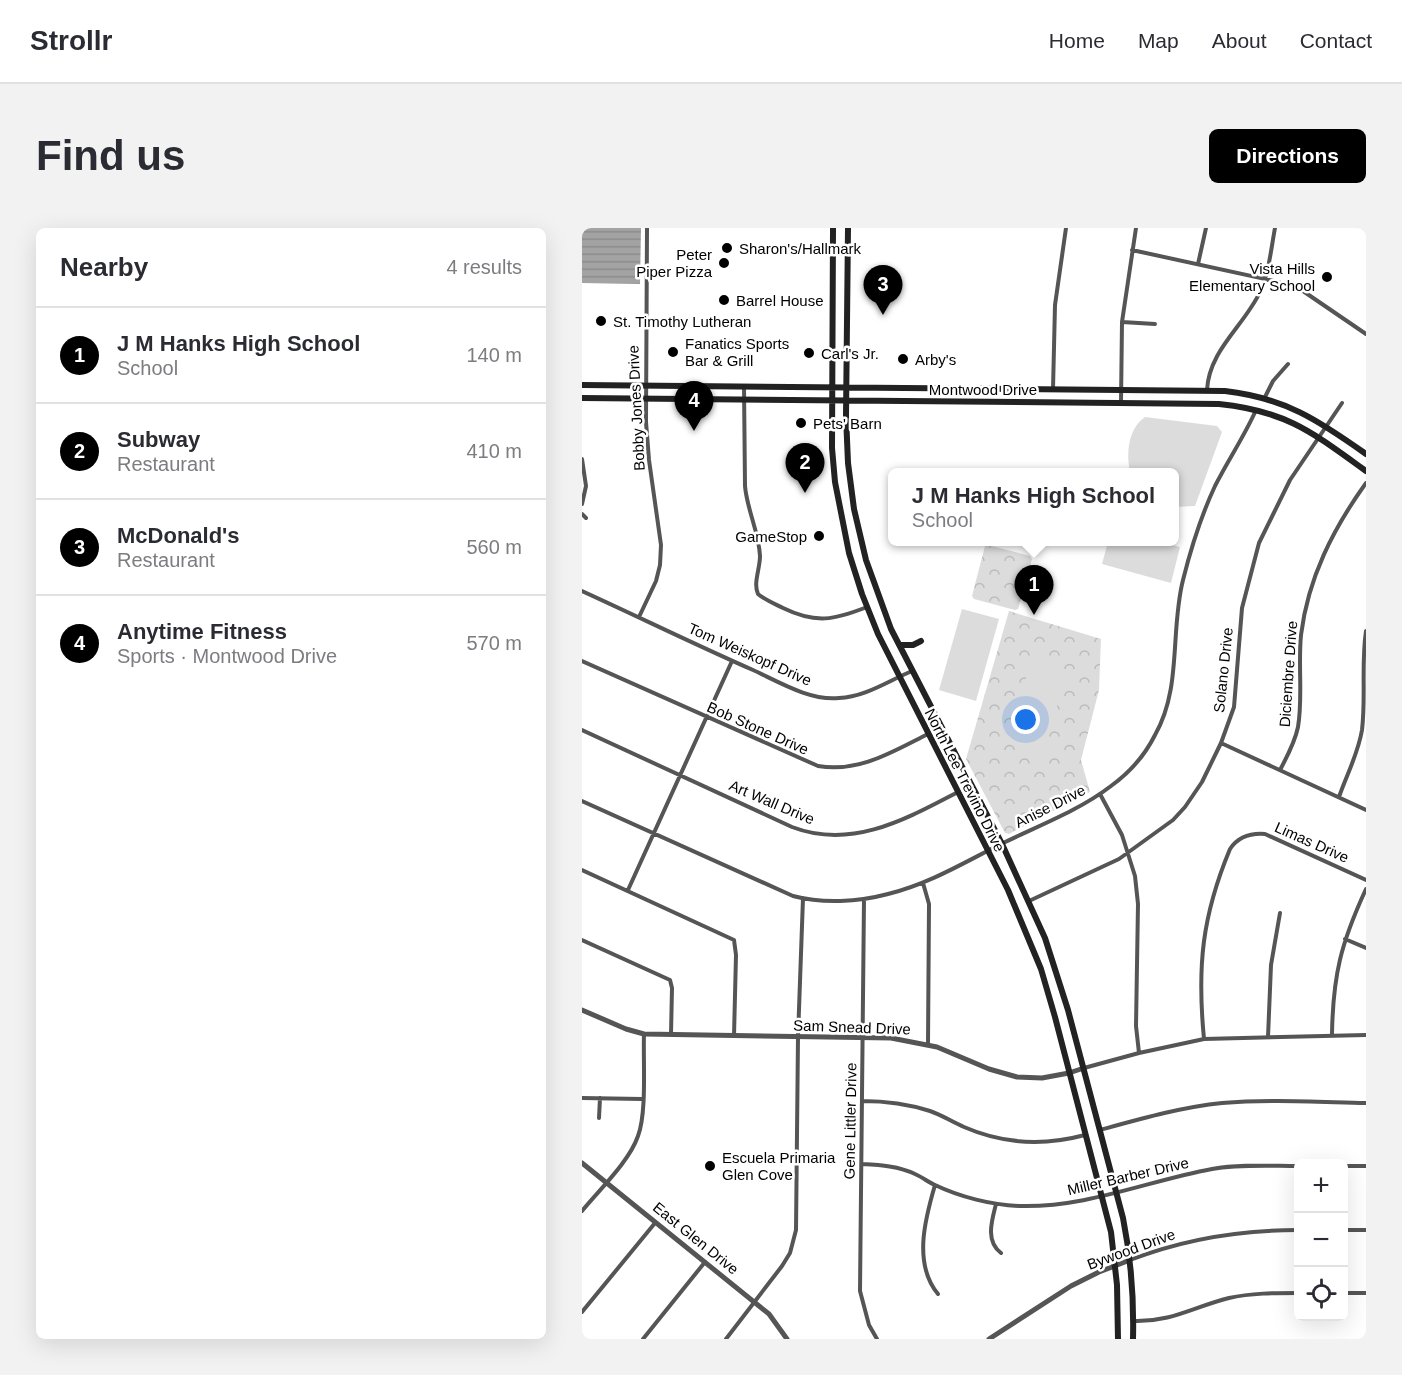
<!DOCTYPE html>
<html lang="en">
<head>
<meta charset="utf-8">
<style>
	:root { --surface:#fff; --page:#f2f2f3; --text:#2b2b33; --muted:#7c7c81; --line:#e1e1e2; --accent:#000 }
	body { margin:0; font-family:Helvetica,sans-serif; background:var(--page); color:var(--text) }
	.controls { position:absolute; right:18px; bottom:18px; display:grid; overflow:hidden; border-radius:9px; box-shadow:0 6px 24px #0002 }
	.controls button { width:54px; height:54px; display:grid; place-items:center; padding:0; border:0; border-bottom:2px solid var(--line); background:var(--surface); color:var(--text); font:30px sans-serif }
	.you { position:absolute; left:444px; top:492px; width:21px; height:21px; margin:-15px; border:4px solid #fff; border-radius:50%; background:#1a73e8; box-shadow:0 0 0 9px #1a73e833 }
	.badge { display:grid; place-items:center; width:39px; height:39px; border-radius:50%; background:var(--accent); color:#fff; font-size:20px; font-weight:700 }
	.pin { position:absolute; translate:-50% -50px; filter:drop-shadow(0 2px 3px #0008) }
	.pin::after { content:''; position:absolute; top:32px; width:21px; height:18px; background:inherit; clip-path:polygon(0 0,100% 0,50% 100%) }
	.popup { position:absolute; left:306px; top:240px; width:291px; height:78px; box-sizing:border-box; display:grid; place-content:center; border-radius:9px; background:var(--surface); filter:drop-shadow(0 2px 4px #0005); font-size:20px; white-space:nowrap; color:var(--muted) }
	.popup b { font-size:22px; color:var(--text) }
	.popup::after { content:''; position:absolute; left:50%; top:100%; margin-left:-12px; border:12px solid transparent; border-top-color:var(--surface) }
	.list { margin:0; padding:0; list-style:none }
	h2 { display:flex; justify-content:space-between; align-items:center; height:78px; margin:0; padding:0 24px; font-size:26px }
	h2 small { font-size:20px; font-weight:400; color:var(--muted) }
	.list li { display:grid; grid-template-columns:39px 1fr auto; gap:18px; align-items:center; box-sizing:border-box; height:96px; padding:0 24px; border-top:2px solid var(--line) }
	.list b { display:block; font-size:22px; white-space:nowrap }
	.list p { margin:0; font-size:20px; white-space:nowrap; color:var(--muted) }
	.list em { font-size:20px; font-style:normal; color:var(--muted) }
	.icon { flex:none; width:33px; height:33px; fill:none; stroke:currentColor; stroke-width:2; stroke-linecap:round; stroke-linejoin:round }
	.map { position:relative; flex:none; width:784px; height:1111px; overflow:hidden; border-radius:9px }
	header { display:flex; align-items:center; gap:36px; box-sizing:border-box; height:84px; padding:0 30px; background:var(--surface); border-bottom:2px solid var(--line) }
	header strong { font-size:28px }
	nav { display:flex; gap:33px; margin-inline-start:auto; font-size:21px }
	.intro { display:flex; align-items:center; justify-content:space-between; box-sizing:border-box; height:144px; padding:0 36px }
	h1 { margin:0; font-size:42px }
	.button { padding:15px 27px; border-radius:9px; background:var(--accent); color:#fff; font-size:21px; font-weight:700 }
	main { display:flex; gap:36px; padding:0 36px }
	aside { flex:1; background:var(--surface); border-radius:9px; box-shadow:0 6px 24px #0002 }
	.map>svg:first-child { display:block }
	.park { fill:url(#park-crowns) }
	.pitch { fill:#dcdcdc }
	.water { fill:url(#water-rules) }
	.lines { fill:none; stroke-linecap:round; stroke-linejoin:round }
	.minor { stroke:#555; stroke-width:4 }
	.tertiary { stroke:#555; stroke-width:5 }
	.secondary { stroke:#222; stroke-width:6 }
	.poi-dot { fill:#000; stroke:#fff; stroke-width:2 }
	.labels { text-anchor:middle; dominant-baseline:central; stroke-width:5; stroke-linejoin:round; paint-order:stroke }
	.poi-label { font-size:15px; fill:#000; stroke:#fff; text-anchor:start }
	.street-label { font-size:15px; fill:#000; stroke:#fff }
</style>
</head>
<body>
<header>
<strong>Strollr</strong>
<nav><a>Home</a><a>Map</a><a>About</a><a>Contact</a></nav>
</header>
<div class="intro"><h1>Find us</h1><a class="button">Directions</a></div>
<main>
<aside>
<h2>Nearby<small>4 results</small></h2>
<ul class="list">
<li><span class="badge">1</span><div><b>J M Hanks High School</b><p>School</p></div><em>140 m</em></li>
<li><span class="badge">2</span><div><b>Subway</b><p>Restaurant</p></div><em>410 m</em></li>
<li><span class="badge">3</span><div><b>McDonald's</b><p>Restaurant</p></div><em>560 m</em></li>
<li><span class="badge">4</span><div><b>Anytime Fitness</b><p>Sports · Montwood Drive</p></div><em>570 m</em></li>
</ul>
</aside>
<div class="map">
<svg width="784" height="1111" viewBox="0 0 784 1111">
	<defs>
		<pattern id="park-crowns" width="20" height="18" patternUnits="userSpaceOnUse" patternTransform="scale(1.5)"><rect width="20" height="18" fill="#dcdcdc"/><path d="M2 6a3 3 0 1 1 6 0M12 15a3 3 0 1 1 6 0" fill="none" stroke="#bbb"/></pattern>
		<pattern id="water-rules" width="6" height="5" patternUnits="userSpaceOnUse" patternTransform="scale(1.5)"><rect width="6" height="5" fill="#a3a3a3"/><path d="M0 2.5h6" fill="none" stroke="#8b8b8b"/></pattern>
	</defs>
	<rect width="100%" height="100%" fill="#fff"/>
	<path class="park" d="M 406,317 L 448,328 L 450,331 L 436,381 L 433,382 L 392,371 L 390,368 L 403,318 Z
		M 427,383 L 519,411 L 517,462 L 499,532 L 508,564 L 427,606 L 423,605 L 384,531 Z"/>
	<path class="pitch" d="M 563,189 L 635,198 L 640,204 L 613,278 L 593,279 L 593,244 L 548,244 C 544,225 546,201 563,189 Z
		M 526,314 L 579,314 L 598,319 L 589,355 L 520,336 Z
		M 380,381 L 417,391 L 394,473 L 357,462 Z
		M 449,433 L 485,443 L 462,525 L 426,515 Z"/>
	<path class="water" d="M 0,0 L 59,0 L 58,56 L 0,55 Z"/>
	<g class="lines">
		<path class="minor" d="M 550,22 L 692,53 L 718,61 L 784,106
			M 616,36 L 624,0
			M 540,94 L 573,96
			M 162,159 L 163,258 C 165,282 177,304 178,328 C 178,341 171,355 176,366 C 183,372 193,376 201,380 C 234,396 252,392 285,379
			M 471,161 L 473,77 L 484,0
			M 625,162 C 627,122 662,98 678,64 C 687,45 689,21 693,0
			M 683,169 L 691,153 L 706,136
			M 539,175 L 540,94 L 554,0
			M 0,231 L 4,258 L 0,276
			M 0,286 L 4,290
			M 0,363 C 57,389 114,417 171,442 C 197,454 228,473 257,470 C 283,469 306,453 330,443
			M 57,389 L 74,353 L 78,337 L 79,317 L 67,232 L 64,194 L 65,0
			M 0,433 L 236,538 C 277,545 310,524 346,506
			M 0,502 L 210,599 C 270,622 324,591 376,564
			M 639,515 L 784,582
			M 698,542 C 705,529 713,514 716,499 C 721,471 716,437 719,407 C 726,350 751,301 784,255
			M 518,566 L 540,607 L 553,648 L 556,676 L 554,798 L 557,825
			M 757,569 C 765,546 776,526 780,502 C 784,469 779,436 784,403
			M 0,573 L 211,668 C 241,676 276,674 306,666 C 347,656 383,634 421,615 C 456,598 498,582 529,558 C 547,545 563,527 573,507 C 600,460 588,403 601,352 C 609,320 619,288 633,258 C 646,232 662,209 674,182
			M 0,642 L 152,712 L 154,727 L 152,808
			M 341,655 L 347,676 L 346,816
			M 46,662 L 150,433
			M 282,671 L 278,1063 L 287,1097 L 295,1111
			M 447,673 L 537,631 L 591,592 L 603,579 L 620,554 L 639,515 L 652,479 L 660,380 L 677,315 L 708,252 L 760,175
			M 763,711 L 784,720
			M 0,712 L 88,752 L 90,760 L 89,806
			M 750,806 C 751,747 759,715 784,661
			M 686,809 L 689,737 L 698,685
			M 622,811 C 615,739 620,688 648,621 C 656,609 669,605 683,606 L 784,652
			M 502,840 L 557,825 L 622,811 L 784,807
			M 0,870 L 60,871
			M 280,873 C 304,873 326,876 348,883 C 360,887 370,894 382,899 C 421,916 462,918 503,907
			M 17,890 L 18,870
			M 518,902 C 558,891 600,879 640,875 C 688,871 737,874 784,875
			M 280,936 C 298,937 317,938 333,946 C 340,949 346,954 353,957 C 378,969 410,977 437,978 C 504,980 565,953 630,941 C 658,936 688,938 716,938
			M 762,938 L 784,938
			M 353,957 C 343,991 331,1036 356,1066
			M 414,976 C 410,992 403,1013 419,1025
			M 0,983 C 17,962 47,934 56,908 C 65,884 61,834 62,806
			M 762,1002 L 784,1002
			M 548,1032 C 602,1011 659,1002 716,1002
			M 762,1065 L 784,1065
			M 0,1084 L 73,995
			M 552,1093 C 590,1094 611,1079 647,1070 C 669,1065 693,1065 716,1065
			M 61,1111 L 123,1034
			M 144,1111 L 200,1038 L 208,1025 L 214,1002 L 216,809 L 221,670"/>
		<path class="tertiary" d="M 0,782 L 44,801 L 62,806 L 309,810 L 355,819 L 407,841 L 435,849 L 460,850 L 487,845 L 502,840
			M 0,935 L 187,1086 L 205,1111
			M 407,1111 L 489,1058 L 517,1044 L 548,1032"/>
		<path class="secondary" d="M 251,0 L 250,220 L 253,254 L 267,325 L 280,366 L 296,406 L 426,662 L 459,741 L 473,789 L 529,1004 L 535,1057 L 536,1111
			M 266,0 L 264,188 L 266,235 L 272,281 L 284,332 L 309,401 L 420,616 L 463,710 L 486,782 L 541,990 C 549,1030 552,1070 551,1111
			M 0,157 L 643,163 C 703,170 736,192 784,226
			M 0,170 L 637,176 C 705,183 731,205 784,243
			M 318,417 L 331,417 L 339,413"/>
	</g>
	<g class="poi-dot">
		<circle cx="145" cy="20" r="6"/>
		<circle cx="142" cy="35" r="6"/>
		<circle cx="745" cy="49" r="6"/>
		<circle cx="142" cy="72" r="6"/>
		<circle cx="19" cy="93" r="6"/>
		<circle cx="91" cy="124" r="6"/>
		<circle cx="227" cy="125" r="6"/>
		<circle cx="321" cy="131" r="6"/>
		<circle cx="219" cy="195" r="6"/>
		<circle cx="237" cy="308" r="6"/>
		<circle cx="128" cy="938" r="6"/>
	</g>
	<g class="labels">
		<g class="poi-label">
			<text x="157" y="20">Sharon's/Hallmark</text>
			<text x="130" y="26" text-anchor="end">Peter<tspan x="130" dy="17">Piper Pizza</tspan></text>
			<text x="733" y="40" text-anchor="end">Vista Hills<tspan x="733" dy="17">Elementary School</tspan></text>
			<text x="154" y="72">Barrel House</text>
			<text x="31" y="93">St. Timothy Lutheran</text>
			<text x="103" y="115">Fanatics Sports<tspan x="103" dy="17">Bar &amp; Grill</tspan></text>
			<text x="239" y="125">Carl's Jr.</text>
			<text x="333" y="131">Arby's</text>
			<text x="231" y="195">Pets' Barn</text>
			<text x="225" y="308" text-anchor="end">GameStop</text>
			<text x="140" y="929">Escuela Primaria<tspan x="140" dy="17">Glen Cove</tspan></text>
		</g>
		<g class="street-label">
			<text x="401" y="161">Montwood Drive</text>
			<text transform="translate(54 180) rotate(-93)">Bobby Jones Drive</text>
			<text transform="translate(168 426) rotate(24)">Tom Weiskopf Drive</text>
			<text transform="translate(641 442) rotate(-84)">Solano Drive</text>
			<text transform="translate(706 446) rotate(-86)">Diciembre Drive</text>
			<text transform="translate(176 500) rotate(24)">Bob Stone Drive</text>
			<text transform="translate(383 552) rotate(63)">North Lee Trevino Drive</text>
			<text transform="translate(190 574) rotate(23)">Art Wall Drive</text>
			<text transform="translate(468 578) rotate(-27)">Anise Drive</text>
			<text transform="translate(730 614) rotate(24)">Limas Drive</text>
			<text transform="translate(270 799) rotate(2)">Sam Snead Drive</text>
			<text transform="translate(268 893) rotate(-89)">Gene Littler Drive</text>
			<text transform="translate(546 948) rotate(-13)">Miller Barber Drive</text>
			<text transform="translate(114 1010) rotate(39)">East Glen Drive</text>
			<text transform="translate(549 1021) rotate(-20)">Bywood Drive</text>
		</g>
	</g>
</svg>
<div class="controls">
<button>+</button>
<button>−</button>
<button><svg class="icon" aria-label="locate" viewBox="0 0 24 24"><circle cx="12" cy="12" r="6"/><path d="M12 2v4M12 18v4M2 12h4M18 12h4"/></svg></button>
</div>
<div class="you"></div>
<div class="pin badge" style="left:452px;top:387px">1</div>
<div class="popup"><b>J M Hanks High School</b>School</div>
<div class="pin badge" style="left:223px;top:265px">2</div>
<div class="pin badge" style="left:301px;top:87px">3</div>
<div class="pin badge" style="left:112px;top:203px">4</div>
</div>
</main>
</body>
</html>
